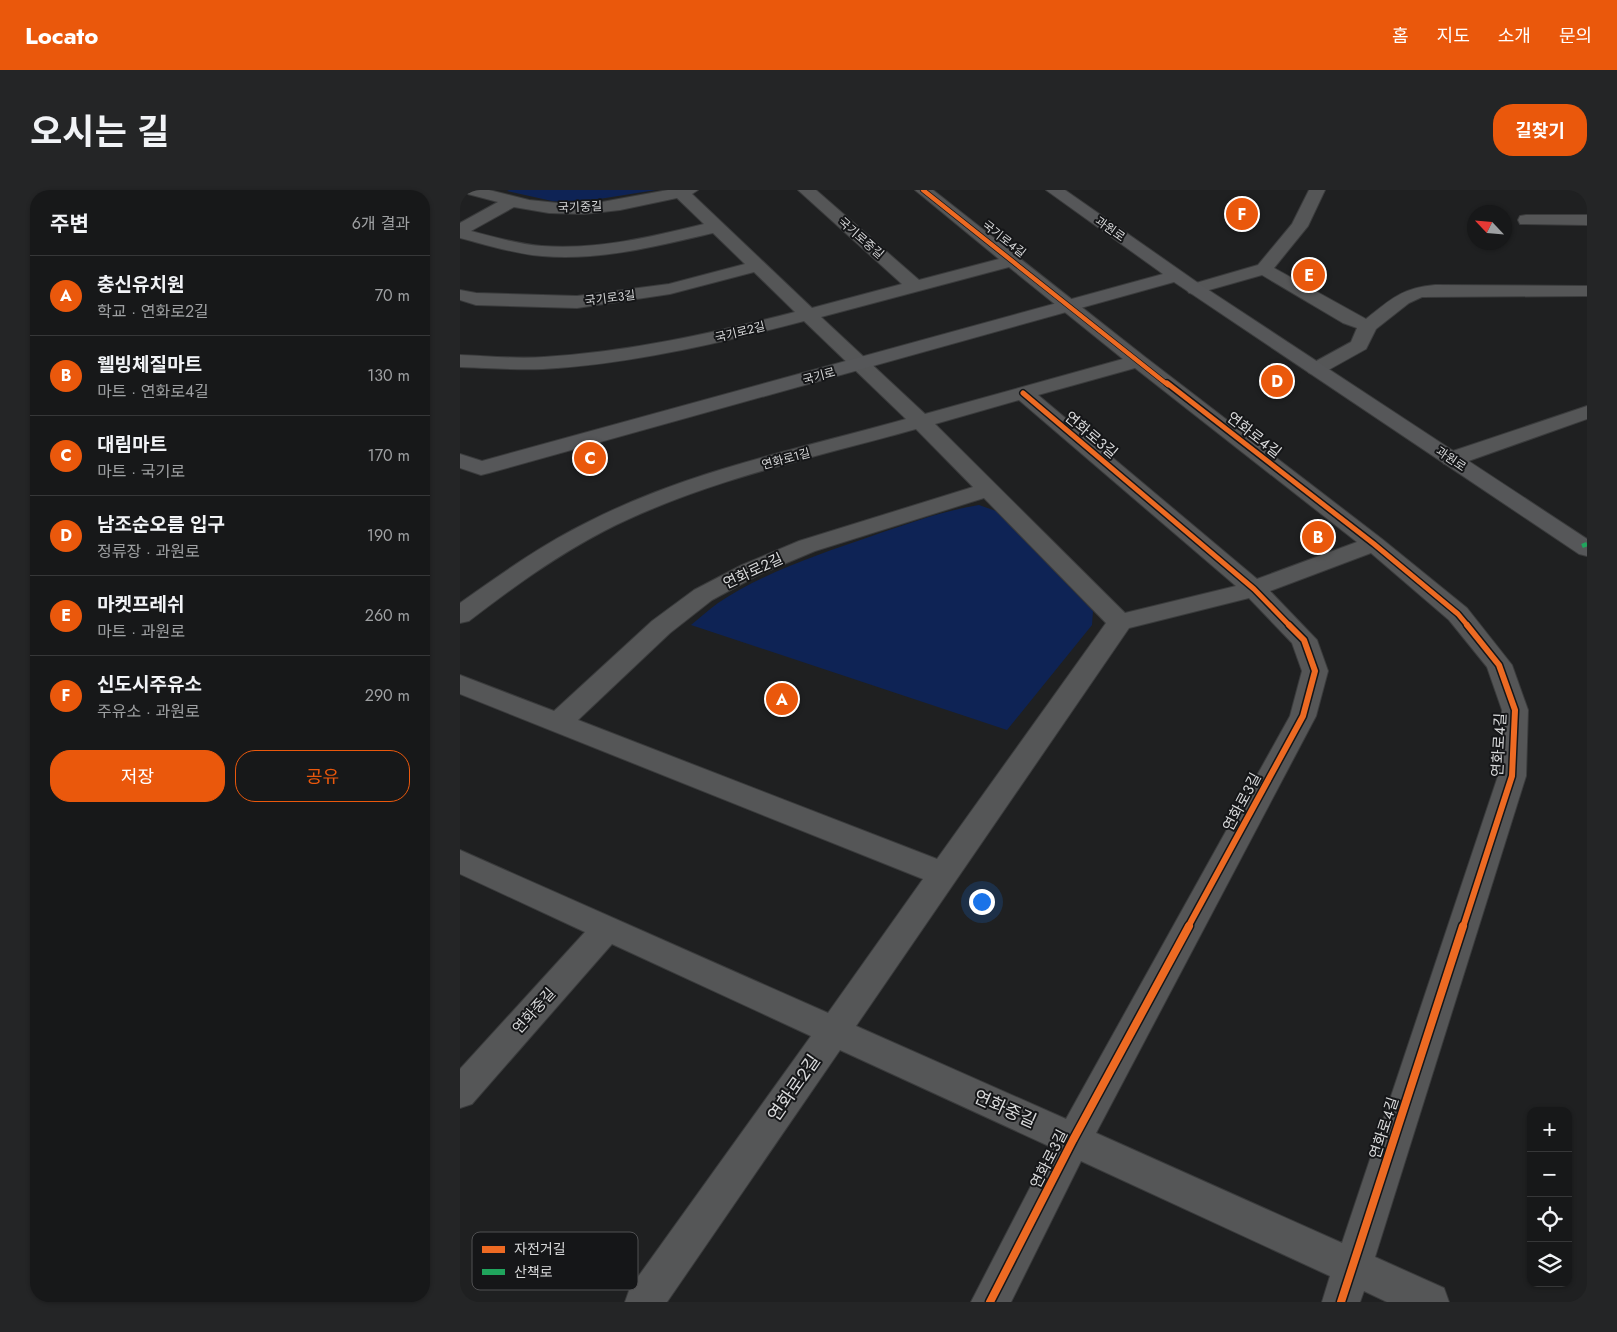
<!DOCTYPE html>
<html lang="ko">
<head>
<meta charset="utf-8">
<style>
	:root { --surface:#171819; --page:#242526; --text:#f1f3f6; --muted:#9ea0a2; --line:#363738; --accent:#ea580c }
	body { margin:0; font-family:Jost,"Noto Sans KR",sans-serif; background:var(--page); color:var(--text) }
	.controls { position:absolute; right:15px; bottom:15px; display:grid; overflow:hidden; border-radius:10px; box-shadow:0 1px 4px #0004 }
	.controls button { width:45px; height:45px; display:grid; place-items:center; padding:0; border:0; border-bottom:1px solid var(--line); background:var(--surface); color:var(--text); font:25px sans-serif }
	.compass { position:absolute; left:1007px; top:15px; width:45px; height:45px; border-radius:50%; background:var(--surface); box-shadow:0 1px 4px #0004; rotate:296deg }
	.you { position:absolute; left:521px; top:711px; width:18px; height:18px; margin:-12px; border:4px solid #fff; border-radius:50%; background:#1a73e8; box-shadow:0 0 0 8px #1a73e833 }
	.badge { display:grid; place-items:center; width:32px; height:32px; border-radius:50%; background:var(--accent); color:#fff; font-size:16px; font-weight:700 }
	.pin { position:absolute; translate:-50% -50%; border:2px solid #fff; box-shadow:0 1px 5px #0006 }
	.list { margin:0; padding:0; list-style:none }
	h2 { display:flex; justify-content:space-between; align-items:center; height:65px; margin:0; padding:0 20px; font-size:21px }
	h2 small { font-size:16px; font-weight:400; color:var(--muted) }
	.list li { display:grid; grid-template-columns:32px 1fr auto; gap:15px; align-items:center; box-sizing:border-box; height:80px; padding:0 20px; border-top:1px solid var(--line) }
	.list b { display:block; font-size:19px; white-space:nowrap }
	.list p { margin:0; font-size:16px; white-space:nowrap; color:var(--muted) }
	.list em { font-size:16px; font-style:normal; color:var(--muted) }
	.actions { display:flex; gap:10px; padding:15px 20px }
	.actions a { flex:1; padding:11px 0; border:1px solid var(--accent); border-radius:20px; text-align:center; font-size:18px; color:var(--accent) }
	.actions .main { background:var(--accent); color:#fff }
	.icon { flex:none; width:28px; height:28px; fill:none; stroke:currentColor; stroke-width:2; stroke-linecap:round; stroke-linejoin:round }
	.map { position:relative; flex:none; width:1127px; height:1112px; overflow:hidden; border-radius:20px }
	header { display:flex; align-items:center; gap:30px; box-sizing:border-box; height:70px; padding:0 25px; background:var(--accent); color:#fff }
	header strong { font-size:24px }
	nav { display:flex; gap:28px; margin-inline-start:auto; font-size:18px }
	.intro { display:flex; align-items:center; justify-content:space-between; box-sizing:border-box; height:120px; padding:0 30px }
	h1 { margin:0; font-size:35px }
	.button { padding:12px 22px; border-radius:20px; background:var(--accent); color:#fff; font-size:18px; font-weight:700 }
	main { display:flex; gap:30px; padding:0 30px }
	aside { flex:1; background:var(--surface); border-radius:20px; box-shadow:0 1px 4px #0004 }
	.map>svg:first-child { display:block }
	.green { fill:#0e2355 }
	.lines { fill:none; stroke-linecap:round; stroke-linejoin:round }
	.street-casing { stroke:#3a3b3c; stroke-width:2 }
	.secondary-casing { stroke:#3a3b3c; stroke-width:2 }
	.street { fill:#555657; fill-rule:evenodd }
	.secondary { fill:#565759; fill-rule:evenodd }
	.quiet { stroke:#20a55d; stroke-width:4.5; stroke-dasharray:8 4.5; stroke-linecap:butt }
	.cycleway-far3-casing { stroke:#151618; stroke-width:6 }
	.cycleway-far2-casing { stroke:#151618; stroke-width:8 }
	.cycleway-far1-casing { stroke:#151618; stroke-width:9 }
	.cycleway-casing { stroke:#151618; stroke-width:11 }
	.cycleway-far3 { stroke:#ed6a23; stroke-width:4.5 }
	.cycleway-far2 { stroke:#ed6a23; stroke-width:5 }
	.cycleway-far1 { stroke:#ed6a23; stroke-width:6 }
	.cycleway { stroke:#ed6a23; stroke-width:8 }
	.labels { text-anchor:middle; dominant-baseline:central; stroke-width:4; stroke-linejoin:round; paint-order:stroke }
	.far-street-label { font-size:12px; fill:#d8d9da; stroke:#151618 }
	.street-label { font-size:15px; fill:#d8d9da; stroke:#151618 }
	.near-street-label { font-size:18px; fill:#d8d9da; stroke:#151618 }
	.key { fill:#151618; stroke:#505052; stroke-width:1 }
	.key-label { font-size:14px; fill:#d8d9da }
</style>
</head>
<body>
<header>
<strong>Locato</strong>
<nav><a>홈</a><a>지도</a><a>소개</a><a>문의</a></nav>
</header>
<div class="intro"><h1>오시는 길</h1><a class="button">길찾기</a></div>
<main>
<aside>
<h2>주변<small>6개 결과</small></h2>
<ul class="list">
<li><span class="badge">A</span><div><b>충신유치원</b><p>학교 · 연화로2길</p></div><em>70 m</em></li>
<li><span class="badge">B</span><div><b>웰빙체질마트</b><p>마트 · 연화로4길</p></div><em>130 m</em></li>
<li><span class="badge">C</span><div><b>대림마트</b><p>마트 · 국기로</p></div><em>170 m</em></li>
<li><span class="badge">D</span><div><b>남조순오름 입구</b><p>정류장 · 과원로</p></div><em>190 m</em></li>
<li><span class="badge">E</span><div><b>마켓프레쉬</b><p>마트 · 과원로</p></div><em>260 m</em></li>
<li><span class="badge">F</span><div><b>신도시주유소</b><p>주유소 · 과원로</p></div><em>290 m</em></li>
</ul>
<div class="actions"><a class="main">저장</a><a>공유</a></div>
</aside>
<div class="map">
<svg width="1127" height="1112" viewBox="0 0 1127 1112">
	<rect width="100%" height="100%" fill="#1f2021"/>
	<path class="green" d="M 49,0 L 196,0 L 114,13 L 92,11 L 47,1 Z
		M 519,315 L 536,321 L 633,421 L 632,435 L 547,540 L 231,435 C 240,428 248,420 258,413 C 304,382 360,364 412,346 C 447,334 482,321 519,315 Z"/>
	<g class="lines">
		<defs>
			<path id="street" d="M 2,0 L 29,0 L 69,10 L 107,14 L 142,12 L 208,0 L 238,0 L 232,4 L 352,118 L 442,94 L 338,0 L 356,0 L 459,90 L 539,69 L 455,0 L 473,0 L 685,167 L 922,349 L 1007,418 L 1052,475 L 1068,520 L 1066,586 L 915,1067 L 984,1098 L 989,1112 L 927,1112 L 904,1101 L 900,1112 L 862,1112 L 870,1086 L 621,971 L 551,1112 L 511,1112 L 591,957 L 380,860 L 207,1112 L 165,1112 L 170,1098 L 351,846 L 152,754 L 12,914 L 0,918 L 0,879 L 125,742 L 0,684 L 0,660 L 368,823 L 463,689 L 0,504 L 0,485 L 94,521 L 192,431 L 234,400 L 282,375 L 339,351 L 513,297 L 456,239 C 352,268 242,291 144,341 C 96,366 52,398 9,431 L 0,433 L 0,413 C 41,384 83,354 128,332 C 227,281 339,259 446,229 L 344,131 C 259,153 172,174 83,179 C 56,180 28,178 0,177 L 0,165 C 28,166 56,169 84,167 C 169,162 253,143 335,122 L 294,82 L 210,104 L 117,118 L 16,115 L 0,110 L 0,100 L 16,103 L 117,106 L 209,94 L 285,74 L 253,43 C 197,56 140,71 82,66 C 55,64 27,55 0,48 L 0,33 L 38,12 L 4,3 ZM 217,8 L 244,34 C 191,47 137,60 82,56 C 58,54 34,47 11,41 L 54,17 L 89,23 L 124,24 L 160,20 ZM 549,77 L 663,169 L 465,224 L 361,127 ZM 675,178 L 897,352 L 797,389 L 578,205 ZM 559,210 L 776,396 L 665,423 L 475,234 ZM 524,308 L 646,433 L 477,669 L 118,530 L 210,443 L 252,410 L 298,385 L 355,361 ZM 911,363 L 989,430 L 1027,477 L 1042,520 L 1038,586 L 882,1053 L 636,943 L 856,526 L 868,481 L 857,450 L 810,401 ZM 789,408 L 832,453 L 842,481 L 830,526 L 606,929 L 396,836 L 669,438 Z
				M 849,0 L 865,0 L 848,36 L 814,78 L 906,129 C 931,109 942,98 975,95 L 1127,96 L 1127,106 L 962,107 L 949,113 L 916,139 L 906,159 L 863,183 L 856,185 L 849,183 L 846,179 L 849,175 L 891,152 L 897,138 L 883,133 L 802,85 L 735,104 L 729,103 L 726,99 L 729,95 L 798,75 L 832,34 Z
				M 1066,25 L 1127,25 L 1127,35 L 1060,34 L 1058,30 L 1060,26 Z
				M 1127,216 L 1127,229 L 1000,274 L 992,275 L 984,274 L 981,269 L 984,264 Z"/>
			<path id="secondary" d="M 586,0 L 605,0 L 741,95 L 1127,349 L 1127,366 L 1119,364 L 714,92 L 29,283 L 21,285 L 0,278 L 0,264 L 22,271 L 703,84 Z"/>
		</defs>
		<use href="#street" class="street-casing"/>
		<use href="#secondary" class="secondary-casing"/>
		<use href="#street" class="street"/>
		<use href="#secondary" class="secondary"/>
		<path class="quiet" d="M 1122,356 L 1127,354"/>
		<defs>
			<path id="cycleway-far3" d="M 463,0 L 708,195"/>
			<path id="cycleway-far2" d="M 707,193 L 914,354 L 998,424 L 1008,436
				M 563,203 L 794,399 L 830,436"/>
			<path id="cycleway-far1" d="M 728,737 L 843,526 L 855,481 L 844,450 L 829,435
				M 1003,737 L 1052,586 L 1055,520 L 1039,475 L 1007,435"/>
			<path id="cycleway" d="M 530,1112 L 613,950 L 729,736
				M 881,1112 L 1003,736"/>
		</defs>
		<use href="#cycleway-far3" class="cycleway-far3-casing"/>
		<use href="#cycleway-far2" class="cycleway-far2-casing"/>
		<use href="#cycleway-far1" class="cycleway-far1-casing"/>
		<use href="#cycleway" class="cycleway-casing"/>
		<use href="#cycleway-far3" class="cycleway-far3"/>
		<use href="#cycleway-far2" class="cycleway-far2"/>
		<use href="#cycleway-far1" class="cycleway-far1"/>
		<use href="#cycleway" class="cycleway"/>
	</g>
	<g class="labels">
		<g class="far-street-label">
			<text transform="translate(120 17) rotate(-2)">국기중길</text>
			<text transform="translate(650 39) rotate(35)">과원로</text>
			<text transform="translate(401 48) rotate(41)">국기로중길</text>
			<text transform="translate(544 49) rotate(38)">국기로4길</text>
			<text transform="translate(150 108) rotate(-7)">국기로3길</text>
			<text transform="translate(280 142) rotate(-14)">국기로2길</text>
			<text transform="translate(359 186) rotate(-15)">국기로</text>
			<text transform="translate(326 269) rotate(-15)">연화로1길</text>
			<text transform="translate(991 269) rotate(34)">과원로</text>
		</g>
		<g class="street-label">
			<text transform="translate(631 245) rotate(40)">연화로3길</text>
			<text transform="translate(794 245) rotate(38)">연화로4길</text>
			<text transform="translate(293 381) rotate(-25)">연화로2길</text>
			<text transform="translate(1039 555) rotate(-87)">연화로4길</text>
			<text transform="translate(782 612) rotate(-62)">연화로3길</text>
			<text transform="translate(74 821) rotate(-48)">연화중길</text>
			<text transform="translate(924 938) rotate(-72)">연화로4길</text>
			<text transform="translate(589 969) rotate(-63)">연화로3길</text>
		</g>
		<g class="near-street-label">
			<text transform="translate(334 898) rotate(-55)">연화로2길</text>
			<text transform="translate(545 919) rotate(24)">연화중길</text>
		</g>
	</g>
	<rect x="12" y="1042" width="166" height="58" rx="8" class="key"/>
	<rect x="22" y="1056" width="23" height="7" fill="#ed6a23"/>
	<rect x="22" y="1079" width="23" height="6" fill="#20a55d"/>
	<g class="key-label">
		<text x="54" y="1064">자전거길</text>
		<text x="54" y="1087">산책로</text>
	</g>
</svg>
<div class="controls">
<button>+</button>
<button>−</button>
<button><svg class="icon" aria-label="locate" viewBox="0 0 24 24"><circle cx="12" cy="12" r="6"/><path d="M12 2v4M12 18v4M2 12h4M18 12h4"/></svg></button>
<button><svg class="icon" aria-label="layers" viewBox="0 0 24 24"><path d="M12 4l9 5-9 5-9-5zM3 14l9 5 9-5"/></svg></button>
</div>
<svg class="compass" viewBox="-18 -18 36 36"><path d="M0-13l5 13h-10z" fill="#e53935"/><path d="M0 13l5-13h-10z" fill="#9ea0a2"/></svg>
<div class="you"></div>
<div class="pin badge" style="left:322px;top:509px">A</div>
<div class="pin badge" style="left:858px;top:347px">B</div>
<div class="pin badge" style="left:130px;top:268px">C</div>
<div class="pin badge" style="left:817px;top:191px">D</div>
<div class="pin badge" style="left:849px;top:85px">E</div>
<div class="pin badge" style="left:782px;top:24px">F</div>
</div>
</main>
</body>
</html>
